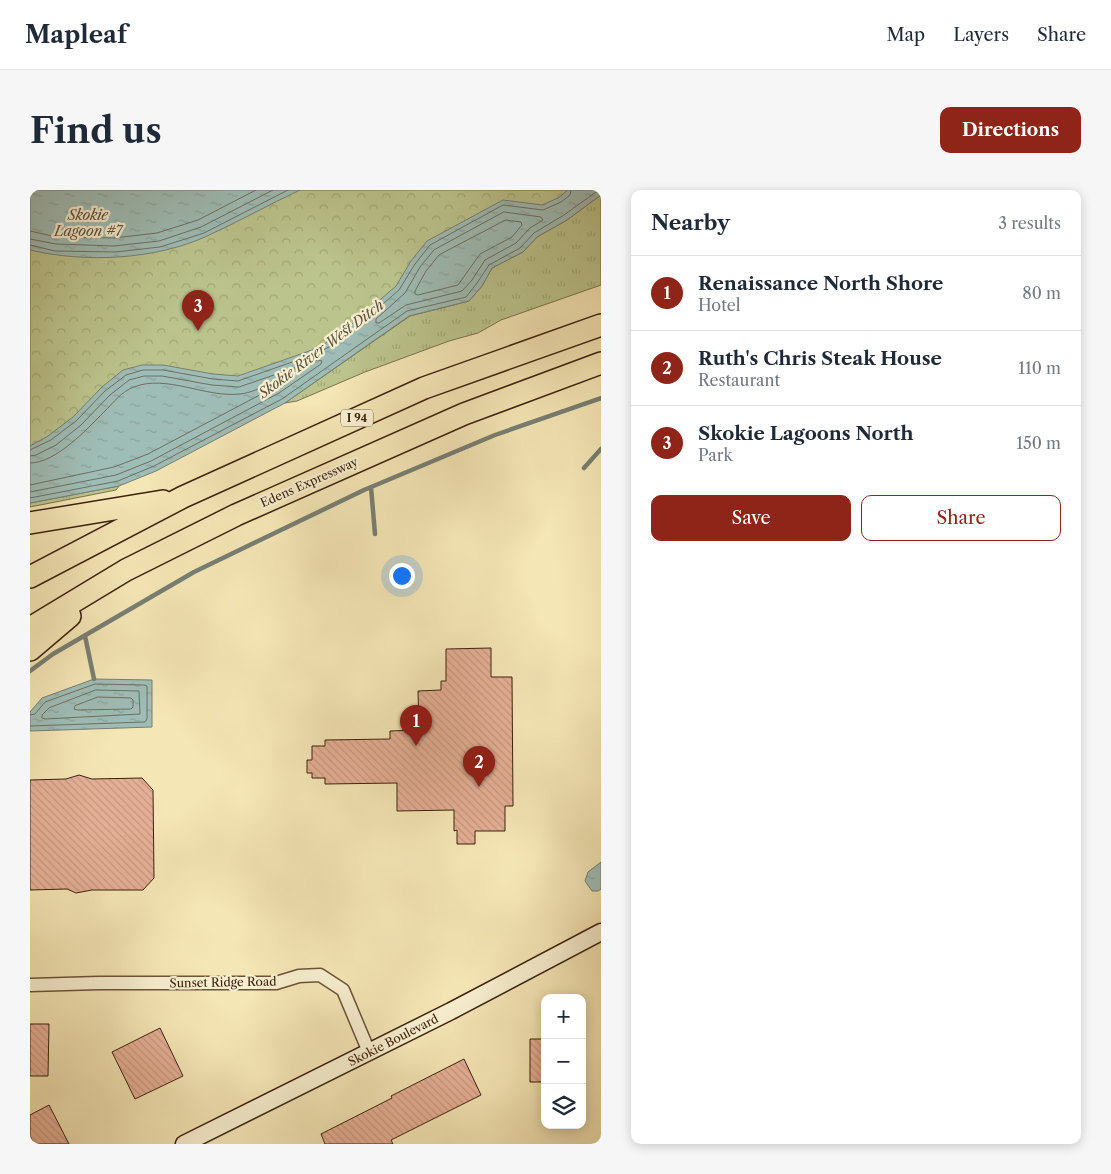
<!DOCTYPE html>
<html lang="en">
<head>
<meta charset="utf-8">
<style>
	:root { --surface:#fff; --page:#f6f6f7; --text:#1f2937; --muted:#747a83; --line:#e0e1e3; --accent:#8f2418 }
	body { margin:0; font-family:"Libre Caslon Text",serif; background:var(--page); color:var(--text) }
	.controls { position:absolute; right:15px; bottom:15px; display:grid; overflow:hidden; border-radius:10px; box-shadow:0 2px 12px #0003 }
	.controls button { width:45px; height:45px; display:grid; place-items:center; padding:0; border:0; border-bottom:1px solid var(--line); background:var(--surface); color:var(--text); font:25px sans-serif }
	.you { position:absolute; left:371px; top:385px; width:18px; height:18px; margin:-12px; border:4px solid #fff; border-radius:50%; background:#1a73e8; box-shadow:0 0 0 8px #1a73e833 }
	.badge { display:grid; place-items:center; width:32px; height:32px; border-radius:50%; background:var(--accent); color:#fff; font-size:16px; font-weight:700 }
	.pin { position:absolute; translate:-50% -41px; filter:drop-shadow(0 1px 2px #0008) }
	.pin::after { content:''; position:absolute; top:26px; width:18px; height:15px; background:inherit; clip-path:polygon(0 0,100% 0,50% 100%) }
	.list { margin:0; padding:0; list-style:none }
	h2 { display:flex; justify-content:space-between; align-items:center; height:65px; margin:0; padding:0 20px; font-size:21px }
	h2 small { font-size:16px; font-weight:400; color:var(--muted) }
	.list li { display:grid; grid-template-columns:32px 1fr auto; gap:15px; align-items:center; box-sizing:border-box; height:75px; padding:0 20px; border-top:1px solid var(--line) }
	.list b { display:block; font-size:19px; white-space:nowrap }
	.list p { margin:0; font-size:16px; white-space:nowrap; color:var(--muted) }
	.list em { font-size:16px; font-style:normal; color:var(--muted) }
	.actions { display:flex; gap:10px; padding:15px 20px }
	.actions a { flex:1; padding:11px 0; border:1px solid var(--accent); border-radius:10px; text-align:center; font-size:18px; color:var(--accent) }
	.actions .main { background:var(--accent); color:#fff }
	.icon { flex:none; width:28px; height:28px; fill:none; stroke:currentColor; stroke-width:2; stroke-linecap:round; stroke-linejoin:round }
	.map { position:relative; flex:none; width:571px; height:954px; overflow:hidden; border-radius:10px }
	header { display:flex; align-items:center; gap:30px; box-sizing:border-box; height:70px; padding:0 25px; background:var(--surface); border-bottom:1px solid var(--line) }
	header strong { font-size:24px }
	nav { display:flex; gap:28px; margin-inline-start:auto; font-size:18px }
	.intro { display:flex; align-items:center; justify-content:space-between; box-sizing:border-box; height:120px; padding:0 30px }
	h1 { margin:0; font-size:35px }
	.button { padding:12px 22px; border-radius:10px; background:var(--accent); color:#fff; font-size:18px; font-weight:700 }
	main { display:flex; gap:30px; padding:0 30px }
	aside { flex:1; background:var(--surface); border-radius:10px; box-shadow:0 2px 12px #0003 }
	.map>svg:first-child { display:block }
	.grass { fill:url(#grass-tufts); stroke:#7c734d }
	.park { fill:url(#park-crowns); stroke:#7c734d }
	.water { fill:url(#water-ripples); stroke:#777f73 }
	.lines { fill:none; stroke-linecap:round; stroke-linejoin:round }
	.shore { stroke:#6d7062; stroke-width:1 }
	.stream { stroke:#777f73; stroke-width:4.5 }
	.building { fill:url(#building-back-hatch); stroke:#3b220d }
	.minor-casing { stroke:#6a5337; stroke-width:15 }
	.secondary-casing { stroke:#3b220d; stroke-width:19 }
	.motorway-casing { stroke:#3b220d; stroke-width:24 }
	.minor { stroke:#f8efd0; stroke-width:12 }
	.secondary { stroke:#f8efd0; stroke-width:16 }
	.motorway { stroke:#f5e6b6; stroke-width:21 }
	.labels { text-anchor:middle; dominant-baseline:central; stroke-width:4.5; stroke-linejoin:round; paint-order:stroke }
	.shield { fill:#f8efd0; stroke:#746048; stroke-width:1 }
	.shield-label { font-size:11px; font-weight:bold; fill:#3b220d }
	.street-label { font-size:12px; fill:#3b220d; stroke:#f8efd0 }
	.water-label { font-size:14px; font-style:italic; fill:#595040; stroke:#f8efd0 }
</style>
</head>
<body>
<header>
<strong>Mapleaf</strong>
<nav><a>Map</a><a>Layers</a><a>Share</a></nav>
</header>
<div class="intro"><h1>Find us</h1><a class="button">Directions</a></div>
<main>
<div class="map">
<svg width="571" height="954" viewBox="0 0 571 954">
	<defs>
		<pattern id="grass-tufts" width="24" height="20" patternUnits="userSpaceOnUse" patternTransform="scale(1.25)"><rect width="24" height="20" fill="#bcc48d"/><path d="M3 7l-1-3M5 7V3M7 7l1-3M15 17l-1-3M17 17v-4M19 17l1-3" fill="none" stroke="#a2a878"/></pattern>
		<pattern id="park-crowns" width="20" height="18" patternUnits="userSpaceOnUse" patternTransform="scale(1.25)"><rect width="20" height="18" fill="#bcc48d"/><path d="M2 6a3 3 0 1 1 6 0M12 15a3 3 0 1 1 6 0" fill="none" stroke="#a2a878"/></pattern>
		<pattern id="water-ripples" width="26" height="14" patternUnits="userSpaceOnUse" patternTransform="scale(1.25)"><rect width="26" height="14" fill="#9fbdb7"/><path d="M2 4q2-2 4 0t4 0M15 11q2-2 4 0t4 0" fill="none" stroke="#8aa29c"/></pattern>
		<pattern id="building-back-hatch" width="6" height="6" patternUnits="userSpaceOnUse" patternTransform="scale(1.25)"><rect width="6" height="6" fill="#e6b096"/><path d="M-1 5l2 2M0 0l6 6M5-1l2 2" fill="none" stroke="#c69780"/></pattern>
	</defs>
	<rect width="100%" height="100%" fill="#f5e6b6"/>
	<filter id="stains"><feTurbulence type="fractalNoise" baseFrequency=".004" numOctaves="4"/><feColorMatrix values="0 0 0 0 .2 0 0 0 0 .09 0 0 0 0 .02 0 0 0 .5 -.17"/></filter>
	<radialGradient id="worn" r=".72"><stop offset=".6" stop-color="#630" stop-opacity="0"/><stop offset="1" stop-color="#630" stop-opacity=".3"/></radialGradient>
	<path class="grass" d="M 571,5 L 571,95 L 471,130 L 448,143 L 419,151 L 335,182 L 267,211 L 255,213 L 380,126 L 439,111 L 452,96 L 462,78 L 493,62 L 507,47 L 537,30 Z
		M 89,296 L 86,300 L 0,317 L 0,313 Z"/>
	<path class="park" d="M 0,0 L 548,0 L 361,122 L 0,307 Z"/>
	<path class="water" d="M 0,0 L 270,0 C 238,15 208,32 177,46 C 125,70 55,73 0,60 Z
		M 538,0 L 571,0 L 571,5 L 537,30 L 507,47 L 493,62 L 462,78 L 452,96 L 439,111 L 379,126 L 255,213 L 126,281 L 89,296 L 0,313 L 0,256 L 18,246 L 43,227 L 72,197 L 93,180 L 112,175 L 133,175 L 183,184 L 208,186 L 282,160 L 306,148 L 366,96 L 381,71 L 397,51 L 473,10 L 512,15 L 528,8 Z
		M 64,489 L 122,490 L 122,537 L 0,541 L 0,522 L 12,508 Z
		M 571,672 L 571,699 L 568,701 L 562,701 L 555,691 L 558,682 Z"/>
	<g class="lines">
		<path class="shore" d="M 474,22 L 511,27 L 513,30 L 500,38 L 486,53 L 455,70 L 442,90 L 432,101 L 376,115 L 349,133 L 346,133 L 346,129 L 375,103 L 390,77 L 404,60 Z
			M 476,30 L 491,32 L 492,35 L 482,47 L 450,64 L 428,95 L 388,105 L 385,104 L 385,101 L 396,81 L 409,65 Z
			M 0,41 L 27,47 L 84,48 L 127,43 L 168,30 L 226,0
			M 0,49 L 26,54 L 84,56 L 129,51 L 171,37 L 243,0
			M 0,55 L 25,61 L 85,62 L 130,57 L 174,43 L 258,0
			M 0,260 L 21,250 L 46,231 L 75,201 L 96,185 L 113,180 L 133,180 L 183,189 L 208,191 L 285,164 L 309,152 L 369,100 L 385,74 L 400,55 L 473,15 L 513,20 L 531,12 L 540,5 L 541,0
			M 0,266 L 6,265 L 26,255 L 51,235 L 80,205 L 99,190 L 114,186 L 132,186 L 182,195 L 209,197 L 288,170 L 292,171 L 291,174 L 249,203 L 121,271 L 86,285 L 0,302
			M 0,273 C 26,273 57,239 74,222 C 83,213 92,201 104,197 C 136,184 176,208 210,204 C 220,203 230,198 239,195 L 242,196 L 241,199 L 118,264 L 84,277 L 0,295
			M 0,308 L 88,291 L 124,276 L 252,209 L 377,121 L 436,107 L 447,93 L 459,75 L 490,58 L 504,43 L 534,25 L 566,2 L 571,1
			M 66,500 L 109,501 L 110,524 L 15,529 L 12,528 L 12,525 L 19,518 Z
			M 68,507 L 101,508 L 103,510 L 103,517 L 101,519 L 47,520 L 44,519 L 45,516 Z
			M 0,525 L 5,524 L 15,512 L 65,494 L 114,495 L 117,496 L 117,529 L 115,532 L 0,536"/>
		<path class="stream" d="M 554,278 L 571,259
			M 341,297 L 345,344
			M 55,446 L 64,489
			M 0,481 L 23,464 L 164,382 L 334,300 L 465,245 L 571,208"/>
	</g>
	<path class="building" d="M 461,458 L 461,487 L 482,487 L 483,616 L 475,616 L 475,641 L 445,641 L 445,654 L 427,654 L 427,640 L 424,641 L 424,620 L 367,621 L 367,593 L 295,594 L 295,588 L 282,588 L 282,583 L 277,583 L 277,570 L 282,570 L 282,556 L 295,556 L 295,550 L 360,549 L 360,541 L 389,540 L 388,501 L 411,500 L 411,491 L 416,491 L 416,459 Z
		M 49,585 L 62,589 L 112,588 L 123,600 L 124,688 L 113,700 L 62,700 L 46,703 L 37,699 L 0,700 L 0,590 L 36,589 Z
		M 0,834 L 19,834 L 18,886 L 0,886 Z
		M 130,838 L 153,886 L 105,909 L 82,862 Z
		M 500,849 L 515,849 L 515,892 L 500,892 Z
		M 434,869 L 451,905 L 361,950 L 363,954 L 295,954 L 291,944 L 362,908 L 361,906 Z
		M 19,915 L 39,954 L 4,954 L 0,946 L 0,925 Z"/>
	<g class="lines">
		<defs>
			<path id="minor" d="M 0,795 L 69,793 L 246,793 L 269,786 L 290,785 L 313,800 L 339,862"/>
			<path id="secondary" d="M 154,954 L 421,821 L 571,742"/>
			<path id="motorway" d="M 0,333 L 133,311
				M 0,387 L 153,307 L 394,198 L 571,135
				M 0,438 L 96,380 L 206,325 L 434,224 L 571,173
				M 0,460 L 40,426"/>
		</defs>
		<use href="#minor" class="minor-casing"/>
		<use href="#secondary" class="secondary-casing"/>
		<use href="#motorway" class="motorway-casing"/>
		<use href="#minor" class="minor"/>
		<use href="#secondary" class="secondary"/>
		<use href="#motorway" class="motorway"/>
	</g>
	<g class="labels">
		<rect class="shield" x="311" y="219.5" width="32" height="17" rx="4"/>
		<g class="shield-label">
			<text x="327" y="228">I 94</text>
		</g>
		<g class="street-label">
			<text transform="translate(279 292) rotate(-24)">Edens Expressway</text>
			<text transform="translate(193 792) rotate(-1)">Sunset Ridge Road</text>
			<text transform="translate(363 850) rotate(-27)">Skokie Boulevard</text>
		</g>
		<g class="water-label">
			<text x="58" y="25">Skokie<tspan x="58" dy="16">Lagoon #7</tspan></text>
			<text transform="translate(291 159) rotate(-37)">Skokie River West Ditch</text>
		</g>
	</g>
	<rect width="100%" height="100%" filter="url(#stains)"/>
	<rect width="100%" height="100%" fill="url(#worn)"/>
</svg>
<div class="controls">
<button>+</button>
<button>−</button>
<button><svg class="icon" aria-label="layers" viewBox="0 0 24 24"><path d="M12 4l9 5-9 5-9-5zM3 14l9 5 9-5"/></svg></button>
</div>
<div class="you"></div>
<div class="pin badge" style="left:386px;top:556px">1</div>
<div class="pin badge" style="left:449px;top:597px">2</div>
<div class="pin badge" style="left:168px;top:141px">3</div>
</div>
<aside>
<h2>Nearby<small>3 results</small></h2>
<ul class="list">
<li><span class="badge">1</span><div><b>Renaissance North Shore</b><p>Hotel</p></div><em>80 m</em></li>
<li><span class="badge">2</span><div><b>Ruth's Chris Steak House</b><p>Restaurant</p></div><em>110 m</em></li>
<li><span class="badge">3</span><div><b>Skokie Lagoons North</b><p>Park</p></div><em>150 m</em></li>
</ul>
<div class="actions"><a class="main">Save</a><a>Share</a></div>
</aside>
</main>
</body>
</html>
